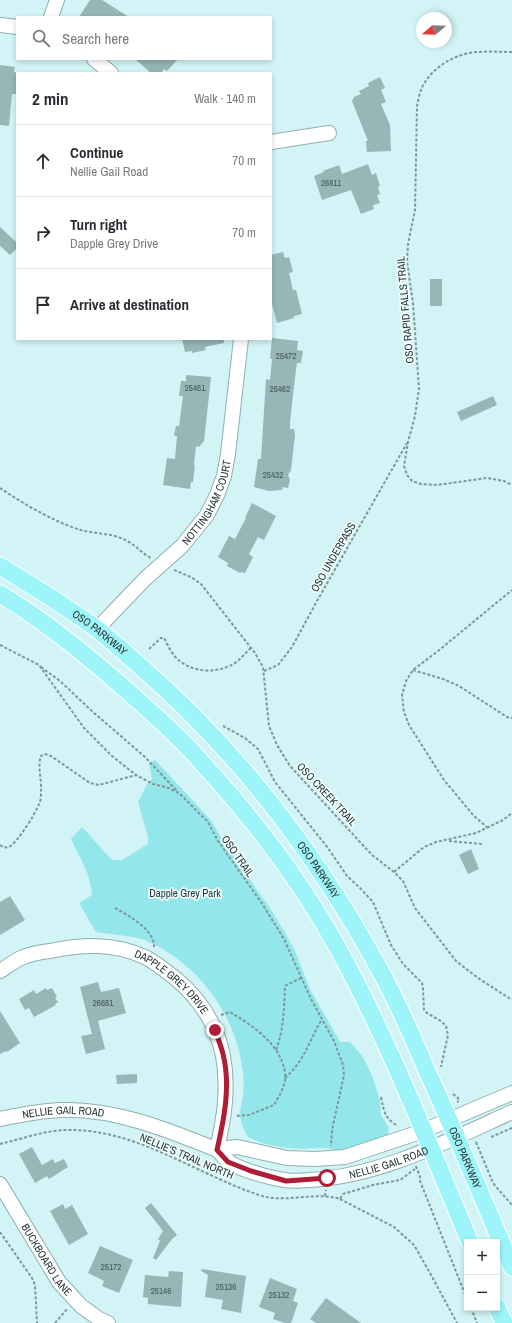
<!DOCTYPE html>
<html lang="en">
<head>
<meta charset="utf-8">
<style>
	:root { --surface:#fff; --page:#f2f2f3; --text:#2b2b33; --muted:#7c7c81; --line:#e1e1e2 }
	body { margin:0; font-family:"Archivo Narrow",sans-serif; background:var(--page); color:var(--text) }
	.controls { position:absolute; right:12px; bottom:12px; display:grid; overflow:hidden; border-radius:0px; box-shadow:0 2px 6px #0003 }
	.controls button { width:36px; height:36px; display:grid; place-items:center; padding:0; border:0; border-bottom:1px solid var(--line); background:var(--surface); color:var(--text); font:20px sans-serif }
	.compass { position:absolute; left:416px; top:12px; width:36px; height:36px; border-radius:50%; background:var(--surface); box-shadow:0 2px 6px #0003; rotate:251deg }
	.stop { position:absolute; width:12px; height:12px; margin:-9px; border:3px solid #b01c35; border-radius:50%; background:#fff }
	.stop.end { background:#b01c35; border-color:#fff; box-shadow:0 1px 4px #0008 }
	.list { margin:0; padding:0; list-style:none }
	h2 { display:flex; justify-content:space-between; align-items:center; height:52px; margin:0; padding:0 16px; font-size:17px }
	h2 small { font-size:13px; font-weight:400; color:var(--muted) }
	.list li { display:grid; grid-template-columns:26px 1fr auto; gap:12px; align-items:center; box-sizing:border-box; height:72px; padding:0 16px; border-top:1px solid var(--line) }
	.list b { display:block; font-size:15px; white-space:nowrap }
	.list p { margin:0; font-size:13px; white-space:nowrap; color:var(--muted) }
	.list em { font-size:13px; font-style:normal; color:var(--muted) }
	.icon { flex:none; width:22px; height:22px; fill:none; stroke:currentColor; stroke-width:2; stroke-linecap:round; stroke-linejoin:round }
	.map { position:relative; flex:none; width:512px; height:1323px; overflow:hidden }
	.search { position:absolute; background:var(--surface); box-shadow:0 2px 6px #0003; left:16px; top:16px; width:256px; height:44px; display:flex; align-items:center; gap:10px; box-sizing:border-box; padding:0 14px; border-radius:0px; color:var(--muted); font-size:15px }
	.panel { position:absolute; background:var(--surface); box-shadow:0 2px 6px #0003; left:16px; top:72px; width:256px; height:268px; border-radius:0px }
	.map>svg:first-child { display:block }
	.green { fill:#93e6ea }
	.building { fill:#96b6b7 }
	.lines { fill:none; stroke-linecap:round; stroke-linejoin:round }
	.minor-casing { stroke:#8fb0b1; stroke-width:16 }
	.major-casing { stroke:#fff; stroke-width:19 }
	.path { stroke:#7e9697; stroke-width:2; stroke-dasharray:3 2; stroke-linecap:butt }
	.minor { stroke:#fff; stroke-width:14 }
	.major { stroke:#9df5f9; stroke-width:17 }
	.route { stroke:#b01c35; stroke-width:5 }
	.labels { text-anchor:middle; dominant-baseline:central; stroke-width:3.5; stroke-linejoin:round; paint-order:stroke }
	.number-label { font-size:9px; fill:#445657 }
	.street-label { font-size:11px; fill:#293637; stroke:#f0fdfd }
	.park-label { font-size:11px; fill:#1e3435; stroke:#f0fdfd }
</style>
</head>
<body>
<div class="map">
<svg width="512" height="1323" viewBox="0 0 512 1323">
	<rect width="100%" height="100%" fill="#d2f4f6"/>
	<path class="green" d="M 155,760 L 208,817 L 215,827 L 224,843 L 272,911 L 284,931 L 295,951 L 310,989 L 340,1042 L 350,1042 L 363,1057 L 373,1078 L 380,1100 L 381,1115 L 389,1128 L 388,1132 L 389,1135 L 349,1149 L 336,1150 L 326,1148 L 299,1149 L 280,1147 L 262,1143 L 248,1137 C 244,1130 240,1122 240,1114 C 240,1108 242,1102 243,1096 C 244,1087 244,1075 242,1066 C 234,1012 197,963 147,941 C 136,936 109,934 96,932 L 79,903 L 92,895 C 91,875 80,858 71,839 L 82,827 L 112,860 L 122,860 L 148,844 L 148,837 L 138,802 L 146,786 L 152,779 L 149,763 Z"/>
	<path class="building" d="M 90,0 L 102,0 L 129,17 L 79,17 Z
		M 135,59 L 178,59 L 167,71 L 164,69 L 161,73 L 151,73 Z
		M 0,65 L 15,67 L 14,72 L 17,72 L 17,94 L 12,94 L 9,126 L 0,125 Z
		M 380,77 L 385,88 L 381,90 L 386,102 L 381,104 L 390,125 L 391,151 L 367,152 L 366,141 L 368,141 L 352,101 L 354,97 L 361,94 L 359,91 L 369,86 L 368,83 Z
		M 368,164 L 372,175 L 376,173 L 380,186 L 378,187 L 380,194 L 377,195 L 380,203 L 373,205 L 374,209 L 361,214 L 351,190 L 322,200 L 314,176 L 324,172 L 323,171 L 339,165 L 342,174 Z
		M 0,227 L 17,243 L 17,248 L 10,255 L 0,246 Z
		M 283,252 L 285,258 L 289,257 L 293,272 L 289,273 L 293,290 L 296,290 L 302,314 L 294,316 L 294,318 L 277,323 L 271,300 L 271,255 Z
		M 430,279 L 442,279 L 442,306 L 430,306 Z
		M 272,338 L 298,341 L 297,350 L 303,351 L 301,363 L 297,363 L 296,369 L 290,422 L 290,429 L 294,429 L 295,435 L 291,470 L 288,475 L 290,480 L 288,488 L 283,487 L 282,490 L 269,491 L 254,487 L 258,459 L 261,459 L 266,379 L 270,380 L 272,359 L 270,359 Z
		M 182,339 L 224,339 L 224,343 L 205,347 L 206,350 L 192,353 L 192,351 L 185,352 Z
		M 186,375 L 211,377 L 204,441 L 199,447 L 196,446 L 194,465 L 195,465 L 193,482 L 191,482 L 190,489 L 163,485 L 167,458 L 175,459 L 177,436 L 174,436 L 176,426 L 179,426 L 183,396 L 179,396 L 181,381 L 186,381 Z
		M 493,396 L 497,405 L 461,421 L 457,412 Z
		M 252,503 L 276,516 L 264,540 L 258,537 L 249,554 L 253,557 L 245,573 L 241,572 L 240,573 L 227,566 L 228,563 L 218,557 L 229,536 L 235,539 L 246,518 L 245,518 Z
		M 471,849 L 479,869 L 468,874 L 459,855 Z
		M 10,896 L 25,920 L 0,935 L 0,902 Z
		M 98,982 L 101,992 L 119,988 L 126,1013 L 98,1021 L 105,1049 L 86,1054 L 81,1036 L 92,1034 L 80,987 Z
		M 46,988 L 47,990 L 52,988 L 57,997 L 55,998 L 58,1002 L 55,1004 L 56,1005 L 34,1017 L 29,1008 L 25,1010 L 19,999 L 34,990 L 36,994 Z
		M 0,1011 L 20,1043 L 7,1052 L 6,1051 L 0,1054 Z
		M 137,1074 L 137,1083 L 117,1084 L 116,1075 Z
		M 32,1147 L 42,1165 L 53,1159 L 55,1163 L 64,1159 L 68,1167 L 49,1179 L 47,1176 L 35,1183 L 19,1154 Z
		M 151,1203 L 177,1235 L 172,1239 L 156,1260 L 153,1258 L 160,1241 L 158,1239 L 163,1231 L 145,1208 Z
		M 63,1204 L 65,1209 L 72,1205 L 88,1234 L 69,1245 L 50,1211 Z
		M 100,1246 L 133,1260 L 119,1293 L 102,1286 L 104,1281 L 88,1273 Z
		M 202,1269 L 246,1276 L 241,1313 L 221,1309 L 223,1300 L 205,1297 L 208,1275 L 201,1271 Z
		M 169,1271 L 183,1272 L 181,1307 L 148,1304 L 148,1298 L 143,1297 L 145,1275 L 168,1277 Z
		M 270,1278 L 297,1289 L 293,1301 L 298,1303 L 291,1323 L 285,1323 L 273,1319 L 275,1313 L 259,1307 Z
		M 326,1298 L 361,1323 L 316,1323 L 310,1319 Z"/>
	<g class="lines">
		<defs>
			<g id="minor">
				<path d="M 51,17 L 57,0"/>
				<path d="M 0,25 L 17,27"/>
				<path d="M 94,59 L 111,73"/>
				<path d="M 271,142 L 329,133"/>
				<path id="s1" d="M 97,629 L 145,579 L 182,546 L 207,515 L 217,495 L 224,476 L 228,454 L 241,339"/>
				<path id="s2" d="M 0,971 C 7,967 14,961 21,958 C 30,954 41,952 50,951 C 83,944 114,943 145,957 C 155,962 166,971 175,978 C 199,998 217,1025 223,1056 C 229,1088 224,1118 217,1149"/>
				<path id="s3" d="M 0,1119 C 19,1115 40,1111 60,1110 C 113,1108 166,1129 215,1149 C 220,1151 223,1157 228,1161 C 239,1170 271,1178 285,1180 C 292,1182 301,1180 309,1180 C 378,1177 450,1140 512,1112"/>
				<path d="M 217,1149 L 237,1147 L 287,1158 L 315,1159 L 345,1157 L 423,1131 L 512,1093"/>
				<path id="s4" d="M 0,1184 L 59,1282 L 81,1306 L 99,1319 L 108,1323"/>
			</g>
			<g id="major">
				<path id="s5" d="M 0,566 C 33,586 66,606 97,629 C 112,641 127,654 141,667 C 240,753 320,859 382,974 C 399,1005 413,1038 427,1071 C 457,1136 484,1202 512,1267"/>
				<path d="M 0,594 C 45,621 85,654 124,688 C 152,713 180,737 204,765 C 256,822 304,885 341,954 C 391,1046 429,1145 470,1242"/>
				<path d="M 497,1307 L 504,1323"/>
			</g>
		</defs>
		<use href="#minor" class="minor-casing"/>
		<use href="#major" class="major-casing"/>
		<path class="path" d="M 512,52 C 501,52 489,51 478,52 C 455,53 429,69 421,90 C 419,95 418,101 417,106 L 415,210 L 408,244 L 407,262 L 413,303 L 419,389 L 415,416 L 408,442 L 404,466 L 407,475 L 412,481 L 421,484 L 437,485 L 487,478 L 504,481 L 512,485
			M 0,488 C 22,503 56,523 81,530 C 95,534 111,533 123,539 C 134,543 141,553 151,558
			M 174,570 L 191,577 L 201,584 L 255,653 L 263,667 L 269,726 L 277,745 L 290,766 L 372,855 L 394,872 L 403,881 L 415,908 L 456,961 L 478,978 L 512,1000
			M 0,645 L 39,665 L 84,728 L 112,756 L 136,775 L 153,784 L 169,788 L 180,794 L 208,822 L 218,841 L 261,902 L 284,939 L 311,999 L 334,1041 L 343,1065 L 344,1075 L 332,1130 L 331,1146
			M 149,649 L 161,638 L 164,638 C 167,643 169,649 173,654 C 187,673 216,675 235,663 C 241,659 245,653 251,648
			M 41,667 L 60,681 L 94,713 L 144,756 L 178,792
			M 413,670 L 443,679 L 459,686 L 507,717 L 512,718
			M 264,671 L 278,665 L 292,647 L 317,601 L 407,443
			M 223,726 L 245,738 L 258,749 L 275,782 L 328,848 L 347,876 L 360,888 L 373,902 L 391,945 L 403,964 L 422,983 L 423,988 L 424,1010 L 427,1013 L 441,1021 L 446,1026 L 448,1035 L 441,1067
			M 488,828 L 474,816 L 444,780 L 409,725 L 404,712 L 402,695 L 406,681 L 413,670 L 438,651 L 512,590
			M 449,841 L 482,844
			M 0,845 C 3,847 5,848 9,847 C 17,843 36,813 39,804 C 41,801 41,796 41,792 C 42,781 37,764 41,756 L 45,754 L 51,756 L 90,783 L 99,785 L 136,775
			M 394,872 L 424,847 L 436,842 L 476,833 L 503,820 L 512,813
			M 115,908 C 128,915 155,930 154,947
			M 221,1015 L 230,1012 C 253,1026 281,1044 285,1073 C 287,1084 279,1096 274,1105 L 249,1115 L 235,1116
			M 276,1050 C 284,1028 284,1009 285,986 L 301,978
			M 285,1078 C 305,1060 309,1041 322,1019
			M 453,1094 L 458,1098 L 459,1101 L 457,1102
			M 381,1097 C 384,1111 384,1118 398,1126
			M 491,1137 L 512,1128
			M 476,1142 L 493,1183 L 497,1188 L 512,1205
			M 0,1144 C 22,1139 45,1130 68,1130 C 137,1129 196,1174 259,1195 C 285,1204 314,1191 340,1199 L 343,1194 L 373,1185 L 400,1180 L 415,1169
			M 416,1166 L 420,1177 L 420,1181 L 467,1299
			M 325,1196 L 326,1190
			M 340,1199 L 394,1227 L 414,1245 L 430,1273 L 457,1323
			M 0,1232 L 32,1278 L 35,1285 L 37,1323
			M 471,1308 L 477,1323
			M 55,1323 L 68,1308"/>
		<use href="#minor" class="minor"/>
		<use href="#major" class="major"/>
	</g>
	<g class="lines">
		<path class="route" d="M 215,1030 C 218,1038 221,1046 223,1054 C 231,1086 224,1119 217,1150 L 228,1162 L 251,1171 L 286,1181 L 327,1178"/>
	</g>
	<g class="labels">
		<g class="number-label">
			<text x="331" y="183">26811</text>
			<text x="286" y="356">25472</text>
			<text x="195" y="388">25461</text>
			<text x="280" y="389">25462</text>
			<text x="273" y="475">25432</text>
			<text x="103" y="1003">26681</text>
			<text x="111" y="1267">25172</text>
			<text x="226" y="1287">25136</text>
			<text x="161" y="1291">25146</text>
			<text x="279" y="1295">25132</text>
		</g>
		<g class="street-label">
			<text transform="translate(405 310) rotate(-95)">OSO RAPID FALLS TRAIL</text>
			<text stroke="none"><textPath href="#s1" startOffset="170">NOTTINGHAM COURT</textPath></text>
			<text transform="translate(333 557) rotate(-60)">OSO UNDERPASS</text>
			<text stroke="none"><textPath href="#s5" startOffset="120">OSO PARKWAY</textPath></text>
			<text transform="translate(327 794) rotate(47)">OSO CREEK TRAIL</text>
			<text transform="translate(238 856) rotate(55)">OSO TRAIL</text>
			<text stroke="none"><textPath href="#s5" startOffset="444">OSO PARKWAY</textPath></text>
			<text stroke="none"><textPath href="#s2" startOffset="188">DAPPLE GREY DRIVE</textPath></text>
			<text stroke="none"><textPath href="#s3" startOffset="64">NELLIE GAIL ROAD</textPath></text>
			<text transform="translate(187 1156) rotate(23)">NELLIE'S TRAIL NORTH</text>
			<text stroke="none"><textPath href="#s5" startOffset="768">OSO PARKWAY</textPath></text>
			<text stroke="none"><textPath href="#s3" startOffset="406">NELLIE GAIL ROAD</textPath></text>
			<text stroke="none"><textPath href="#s4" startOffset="89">BUCKBOARD LANE</textPath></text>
		</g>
		<g class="park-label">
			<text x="185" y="893">Dapple Grey Park</text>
		</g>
	</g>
</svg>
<div class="controls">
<button>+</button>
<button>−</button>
</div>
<svg class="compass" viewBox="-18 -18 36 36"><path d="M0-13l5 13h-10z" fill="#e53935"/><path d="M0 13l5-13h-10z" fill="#7c7c81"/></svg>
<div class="stop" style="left:327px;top:1178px"></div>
<div class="stop end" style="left:215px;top:1030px"></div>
<div class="search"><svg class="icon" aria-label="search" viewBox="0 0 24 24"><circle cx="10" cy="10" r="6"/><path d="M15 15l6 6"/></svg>Search here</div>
<section class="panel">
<h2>2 min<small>Walk · 140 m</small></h2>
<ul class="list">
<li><svg class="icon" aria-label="ahead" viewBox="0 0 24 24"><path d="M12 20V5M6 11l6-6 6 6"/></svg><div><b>Continue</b><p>Nellie Gail Road</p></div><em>70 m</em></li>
<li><svg class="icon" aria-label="right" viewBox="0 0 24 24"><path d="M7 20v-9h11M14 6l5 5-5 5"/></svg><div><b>Turn right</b><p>Dapple Grey Drive</p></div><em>70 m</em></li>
<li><svg class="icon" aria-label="arrive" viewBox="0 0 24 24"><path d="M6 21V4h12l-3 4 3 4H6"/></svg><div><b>Arrive at destination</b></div></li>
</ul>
</section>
</div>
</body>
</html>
